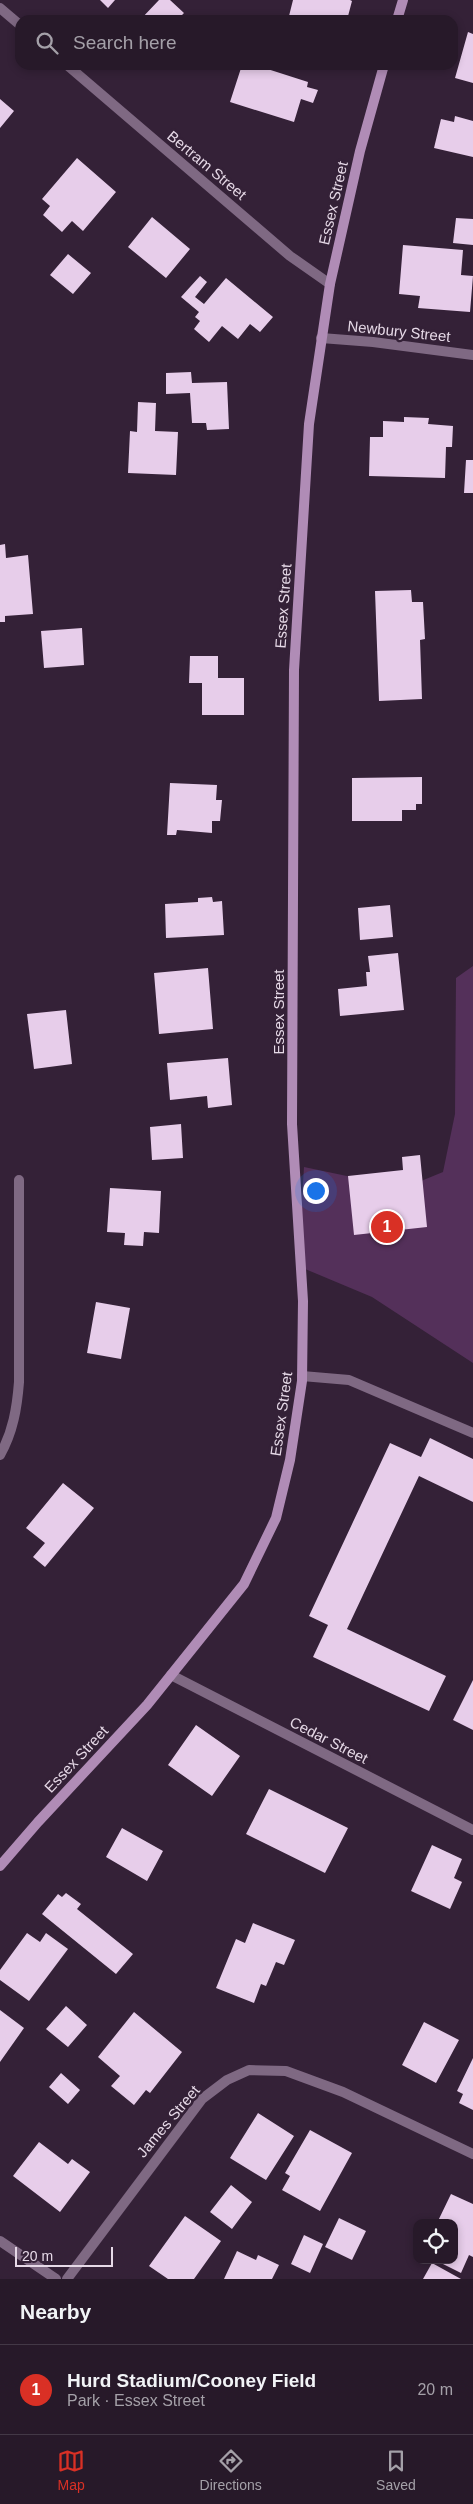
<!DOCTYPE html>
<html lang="en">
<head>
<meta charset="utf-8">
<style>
	:root { --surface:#271929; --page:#2f2231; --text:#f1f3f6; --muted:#a4a0a8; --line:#433846; --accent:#d93025 }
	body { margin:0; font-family:Arial,sans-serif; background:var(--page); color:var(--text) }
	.controls { position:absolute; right:15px; bottom:15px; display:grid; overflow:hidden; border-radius:10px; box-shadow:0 2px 8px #0003 }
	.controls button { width:45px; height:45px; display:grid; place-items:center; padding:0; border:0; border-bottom:1px solid var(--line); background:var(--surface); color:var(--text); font:25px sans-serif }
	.scale { position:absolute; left:15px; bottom:12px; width:98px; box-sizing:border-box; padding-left:5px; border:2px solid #e6d9e7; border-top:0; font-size:14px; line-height:18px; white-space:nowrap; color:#e6d9e7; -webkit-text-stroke:4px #342137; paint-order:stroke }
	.you { position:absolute; left:315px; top:1190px; width:18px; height:18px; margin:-12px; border:4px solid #fff; border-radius:50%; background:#1a73e8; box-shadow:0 0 0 8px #1a73e833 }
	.badge { display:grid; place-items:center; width:32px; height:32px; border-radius:50%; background:var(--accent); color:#fff; font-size:16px; font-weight:700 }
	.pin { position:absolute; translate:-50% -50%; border:2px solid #fff; box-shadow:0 1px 5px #0006 }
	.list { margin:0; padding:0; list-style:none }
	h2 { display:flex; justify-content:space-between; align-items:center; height:65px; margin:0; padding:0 20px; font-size:21px }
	h2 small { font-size:16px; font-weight:400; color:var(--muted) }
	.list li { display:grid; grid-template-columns:32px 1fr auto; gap:15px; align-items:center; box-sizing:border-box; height:90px; padding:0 20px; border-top:1px solid var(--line) }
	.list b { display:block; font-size:19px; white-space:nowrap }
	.list p { margin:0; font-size:16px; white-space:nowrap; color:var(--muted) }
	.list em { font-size:16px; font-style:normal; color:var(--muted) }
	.icon { flex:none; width:28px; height:28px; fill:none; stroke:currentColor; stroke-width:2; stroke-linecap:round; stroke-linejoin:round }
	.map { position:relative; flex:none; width:473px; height:2279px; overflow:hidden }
	.search { position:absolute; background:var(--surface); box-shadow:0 2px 8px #0003; left:15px; right:15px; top:15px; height:55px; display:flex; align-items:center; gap:12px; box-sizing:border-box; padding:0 18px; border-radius:15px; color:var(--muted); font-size:19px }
	.sheet { height:155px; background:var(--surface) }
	nav { display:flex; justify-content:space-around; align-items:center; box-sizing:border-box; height:70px; border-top:1px solid var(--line); background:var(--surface); font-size:14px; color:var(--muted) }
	nav a { display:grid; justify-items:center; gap:2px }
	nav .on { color:var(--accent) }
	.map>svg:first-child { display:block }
	.green { fill:#54305a }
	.building { fill:#e7cdea }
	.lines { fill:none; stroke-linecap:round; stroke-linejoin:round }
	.lane { stroke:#7f6983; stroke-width:10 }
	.street { stroke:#7f6983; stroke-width:10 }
	.secondary { stroke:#b08cb6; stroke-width:10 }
	.labels { text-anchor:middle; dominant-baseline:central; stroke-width:5; stroke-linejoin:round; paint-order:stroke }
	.street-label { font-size:15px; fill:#e6d9e7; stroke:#342137 }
</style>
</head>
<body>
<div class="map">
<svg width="473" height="2279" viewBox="0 0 473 2279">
	<rect width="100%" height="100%" fill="#342137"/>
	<path class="green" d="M 473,966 L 473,1363 L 372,1297 L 298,1266 L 304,1167 L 404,1188 L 443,1172 L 455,1114 L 456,978 Z"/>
	<path class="building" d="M 100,0 L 115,0 L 108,8 Z
		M 159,0 L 170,0 L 184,13 L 179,18 L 181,20 L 140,20 Z
		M 293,0 L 350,0 L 352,1 L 347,20 L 288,20 Z
		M 468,32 L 473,34 L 473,83 L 455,78 Z
		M 242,65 L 255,65 L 308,82 L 307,87 L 318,90 L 313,103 L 301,99 L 294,122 L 230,102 Z
		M 0,99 L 14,111 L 0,128 Z
		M 455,116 L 473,121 L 473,157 L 434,148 L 441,119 L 454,122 Z
		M 77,158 L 116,192 L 83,231 L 72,221 L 62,232 L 43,215 L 50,206 L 42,199 Z
		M 152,217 L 190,249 L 166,278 L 128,247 Z
		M 456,218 L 473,219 L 473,245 L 453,243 Z
		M 403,245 L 463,250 L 461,275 L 473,276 L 470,312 L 418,308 L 420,296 L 399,294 Z
		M 68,254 L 91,273 L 73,294 L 50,275 Z
		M 200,276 L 207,282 L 195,297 L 204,304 L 226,278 L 273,317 L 260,332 L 250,324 L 238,339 L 222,326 L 209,342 L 194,329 L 200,321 L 195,317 L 199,312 L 181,297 Z
		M 191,372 L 192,383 L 227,382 L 229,429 L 207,430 L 206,423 L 192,423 L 190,393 L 166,394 L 166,373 Z
		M 138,402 L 156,403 L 155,431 L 178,432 L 176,475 L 128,473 L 130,431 L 137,432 Z
		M 404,417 L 429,418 L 428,424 L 453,426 L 452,447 L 446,447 L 445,478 L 369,476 L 370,437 L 383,437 L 383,421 L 404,422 Z
		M 466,460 L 473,460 L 473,493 L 464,493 Z
		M 5,544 L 6,558 L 28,555 L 33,614 L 5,616 L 5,622 L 0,622 L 0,545 Z
		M 411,590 L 412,602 L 423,602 L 425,639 L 420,640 L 422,699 L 379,701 L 375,591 Z
		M 82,628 L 84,665 L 44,668 L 41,631 Z
		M 190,656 L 218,656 L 218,678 L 244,678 L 244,715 L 202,715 L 202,683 L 189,683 Z
		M 422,777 L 422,804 L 416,804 L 416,810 L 402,810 L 402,821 L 352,821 L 352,778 Z
		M 170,783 L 217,785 L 216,800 L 222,800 L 220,821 L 212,821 L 212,833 L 177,830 L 176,835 L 167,835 Z
		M 212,897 L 213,902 L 222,901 L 224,935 L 166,938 L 165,904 L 198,902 L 198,898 Z
		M 390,905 L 393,937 L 360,940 L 358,908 Z
		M 398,953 L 404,1010 L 340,1016 L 338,989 L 367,986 L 366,972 L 370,972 L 368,956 Z
		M 208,968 L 213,1029 L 159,1034 L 154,973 Z
		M 66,1010 L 72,1064 L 34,1069 L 27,1014 Z
		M 228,1058 L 232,1105 L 208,1108 L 207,1096 L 170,1100 L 167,1063 Z
		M 181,1124 L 183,1158 L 152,1160 L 150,1127 Z
		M 420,1155 L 427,1227 L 354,1235 L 348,1176 L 403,1170 L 402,1157 Z
		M 110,1188 L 161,1191 L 159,1233 L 144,1232 L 143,1246 L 124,1245 L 125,1233 L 107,1232 Z
		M 96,1302 L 130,1308 L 121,1359 L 87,1353 Z
		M 430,1438 L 473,1459 L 473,1502 L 419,1476 L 347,1629 L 446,1676 L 429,1711 L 313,1657 L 328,1625 L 309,1616 L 390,1443 L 421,1457 Z
		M 63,1483 L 94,1508 L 45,1567 L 33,1557 L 45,1543 L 26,1528 Z
		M 473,1680 L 473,1730 L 453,1720 Z
		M 196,1725 L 240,1756 L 212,1796 L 168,1765 Z
		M 269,1789 L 348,1828 L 325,1873 L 246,1834 Z
		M 122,1828 L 163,1851 L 147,1881 L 106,1857 Z
		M 432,1845 L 462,1859 L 454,1878 L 462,1882 L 450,1909 L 411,1891 Z
		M 66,1893 L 81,1904 L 77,1909 L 133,1954 L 116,1974 L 42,1914 L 58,1894 L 62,1897 Z
		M 253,1923 L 295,1940 L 284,1965 L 276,1962 L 266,1986 L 261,1984 L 254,2003 L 216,1988 L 236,1939 L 245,1943 Z
		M 27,1933 L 40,1942 L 46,1933 L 68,1949 L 29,2001 L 0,1980 L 0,1970 Z
		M 66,2006 L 87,2025 L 68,2047 L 46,2029 Z
		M 0,2010 L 24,2028 L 0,2062 Z
		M 134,2012 L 182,2052 L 150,2093 L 146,2090 L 134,2105 L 111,2086 L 120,2076 L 98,2057 Z
		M 424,2022 L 459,2040 L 436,2083 L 402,2065 Z
		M 473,2058 L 473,2110 L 459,2103 L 463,2094 L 457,2091 Z
		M 61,2073 L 80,2090 L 68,2104 L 49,2087 Z
		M 258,2113 L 294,2136 L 266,2180 L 230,2158 Z
		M 310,2130 L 352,2153 L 320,2211 L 282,2190 L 290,2176 L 285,2173 Z
		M 39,2142 L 68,2164 L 72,2159 L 90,2172 L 60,2212 L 13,2176 Z
		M 231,2185 L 252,2202 L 232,2229 L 210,2212 Z
		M 451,2194 L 473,2204 L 473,2257 L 469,2255 L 461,2273 L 435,2260 L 454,2260 L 454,2223 L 437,2223 Z
		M 185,2216 L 221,2241 L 194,2279 L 168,2279 L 149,2266 Z
		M 339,2218 L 366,2231 L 352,2260 L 325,2247 Z
		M 304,2235 L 323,2244 L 310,2273 L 291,2264 Z
		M 237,2251 L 256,2260 L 258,2255 L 279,2265 L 272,2279 L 224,2279 Z
		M 432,2263 L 461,2279 L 423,2279 Z"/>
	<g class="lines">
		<path class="lane" d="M 302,1376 L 349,1380 L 473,1433"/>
		<path class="street" d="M 0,8 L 20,25
			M 67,65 L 290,256 L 330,284
			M 321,338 L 373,342 L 473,355
			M 0,1455 C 13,1432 17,1408 19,1382 L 19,1180
			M 171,1675 L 473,1830
			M 0,2241 L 56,2279
			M 67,2279 L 202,2099 L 227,2080 L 249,2070 L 286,2071 L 343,2092 L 473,2154"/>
		<path class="secondary" d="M 397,20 L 403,0
			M 0,1866 L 38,1822 L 147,1705 L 244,1584 L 276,1518 L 290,1460 L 302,1381 L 303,1301 L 292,1124 L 294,670 L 309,424 L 330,284 L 360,151 L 384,65"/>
	</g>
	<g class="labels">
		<g class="street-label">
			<text transform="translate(207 165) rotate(40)">Bertram Street</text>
			<text transform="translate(333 203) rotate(-77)">Essex Street</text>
			<text transform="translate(399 331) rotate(6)">Newbury Street</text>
			<text transform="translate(283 606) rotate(-86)">Essex Street</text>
			<text transform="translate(278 1012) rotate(-90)">Essex Street</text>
			<text transform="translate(281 1414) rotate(-82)">Essex Street</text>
			<text transform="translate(329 1740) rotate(27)">Cedar Street</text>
			<text transform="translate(76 1759) rotate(-47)">Essex Street</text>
			<text transform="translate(168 2121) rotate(-50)">James Street</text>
		</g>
	</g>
</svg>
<div class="controls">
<button><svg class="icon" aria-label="locate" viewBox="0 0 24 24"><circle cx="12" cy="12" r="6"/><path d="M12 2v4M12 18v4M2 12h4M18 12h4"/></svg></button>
</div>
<div class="scale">20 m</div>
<div class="you"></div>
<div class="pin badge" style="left:387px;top:1227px">1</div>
<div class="search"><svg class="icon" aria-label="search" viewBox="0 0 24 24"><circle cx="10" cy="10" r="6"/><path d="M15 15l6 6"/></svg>Search here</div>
</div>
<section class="sheet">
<h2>Nearby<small></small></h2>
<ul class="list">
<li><span class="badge">1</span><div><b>Hurd Stadium/Cooney Field</b><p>Park · Essex Street</p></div><em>20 m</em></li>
</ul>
</section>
<nav>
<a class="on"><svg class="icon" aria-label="map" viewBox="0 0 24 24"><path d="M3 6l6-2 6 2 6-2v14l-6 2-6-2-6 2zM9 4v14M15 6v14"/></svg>Map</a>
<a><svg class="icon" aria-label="directions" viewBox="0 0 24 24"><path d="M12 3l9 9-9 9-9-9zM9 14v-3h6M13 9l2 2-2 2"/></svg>Directions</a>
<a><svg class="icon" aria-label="saved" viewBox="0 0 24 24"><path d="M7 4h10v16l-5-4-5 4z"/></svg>Saved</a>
</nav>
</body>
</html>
